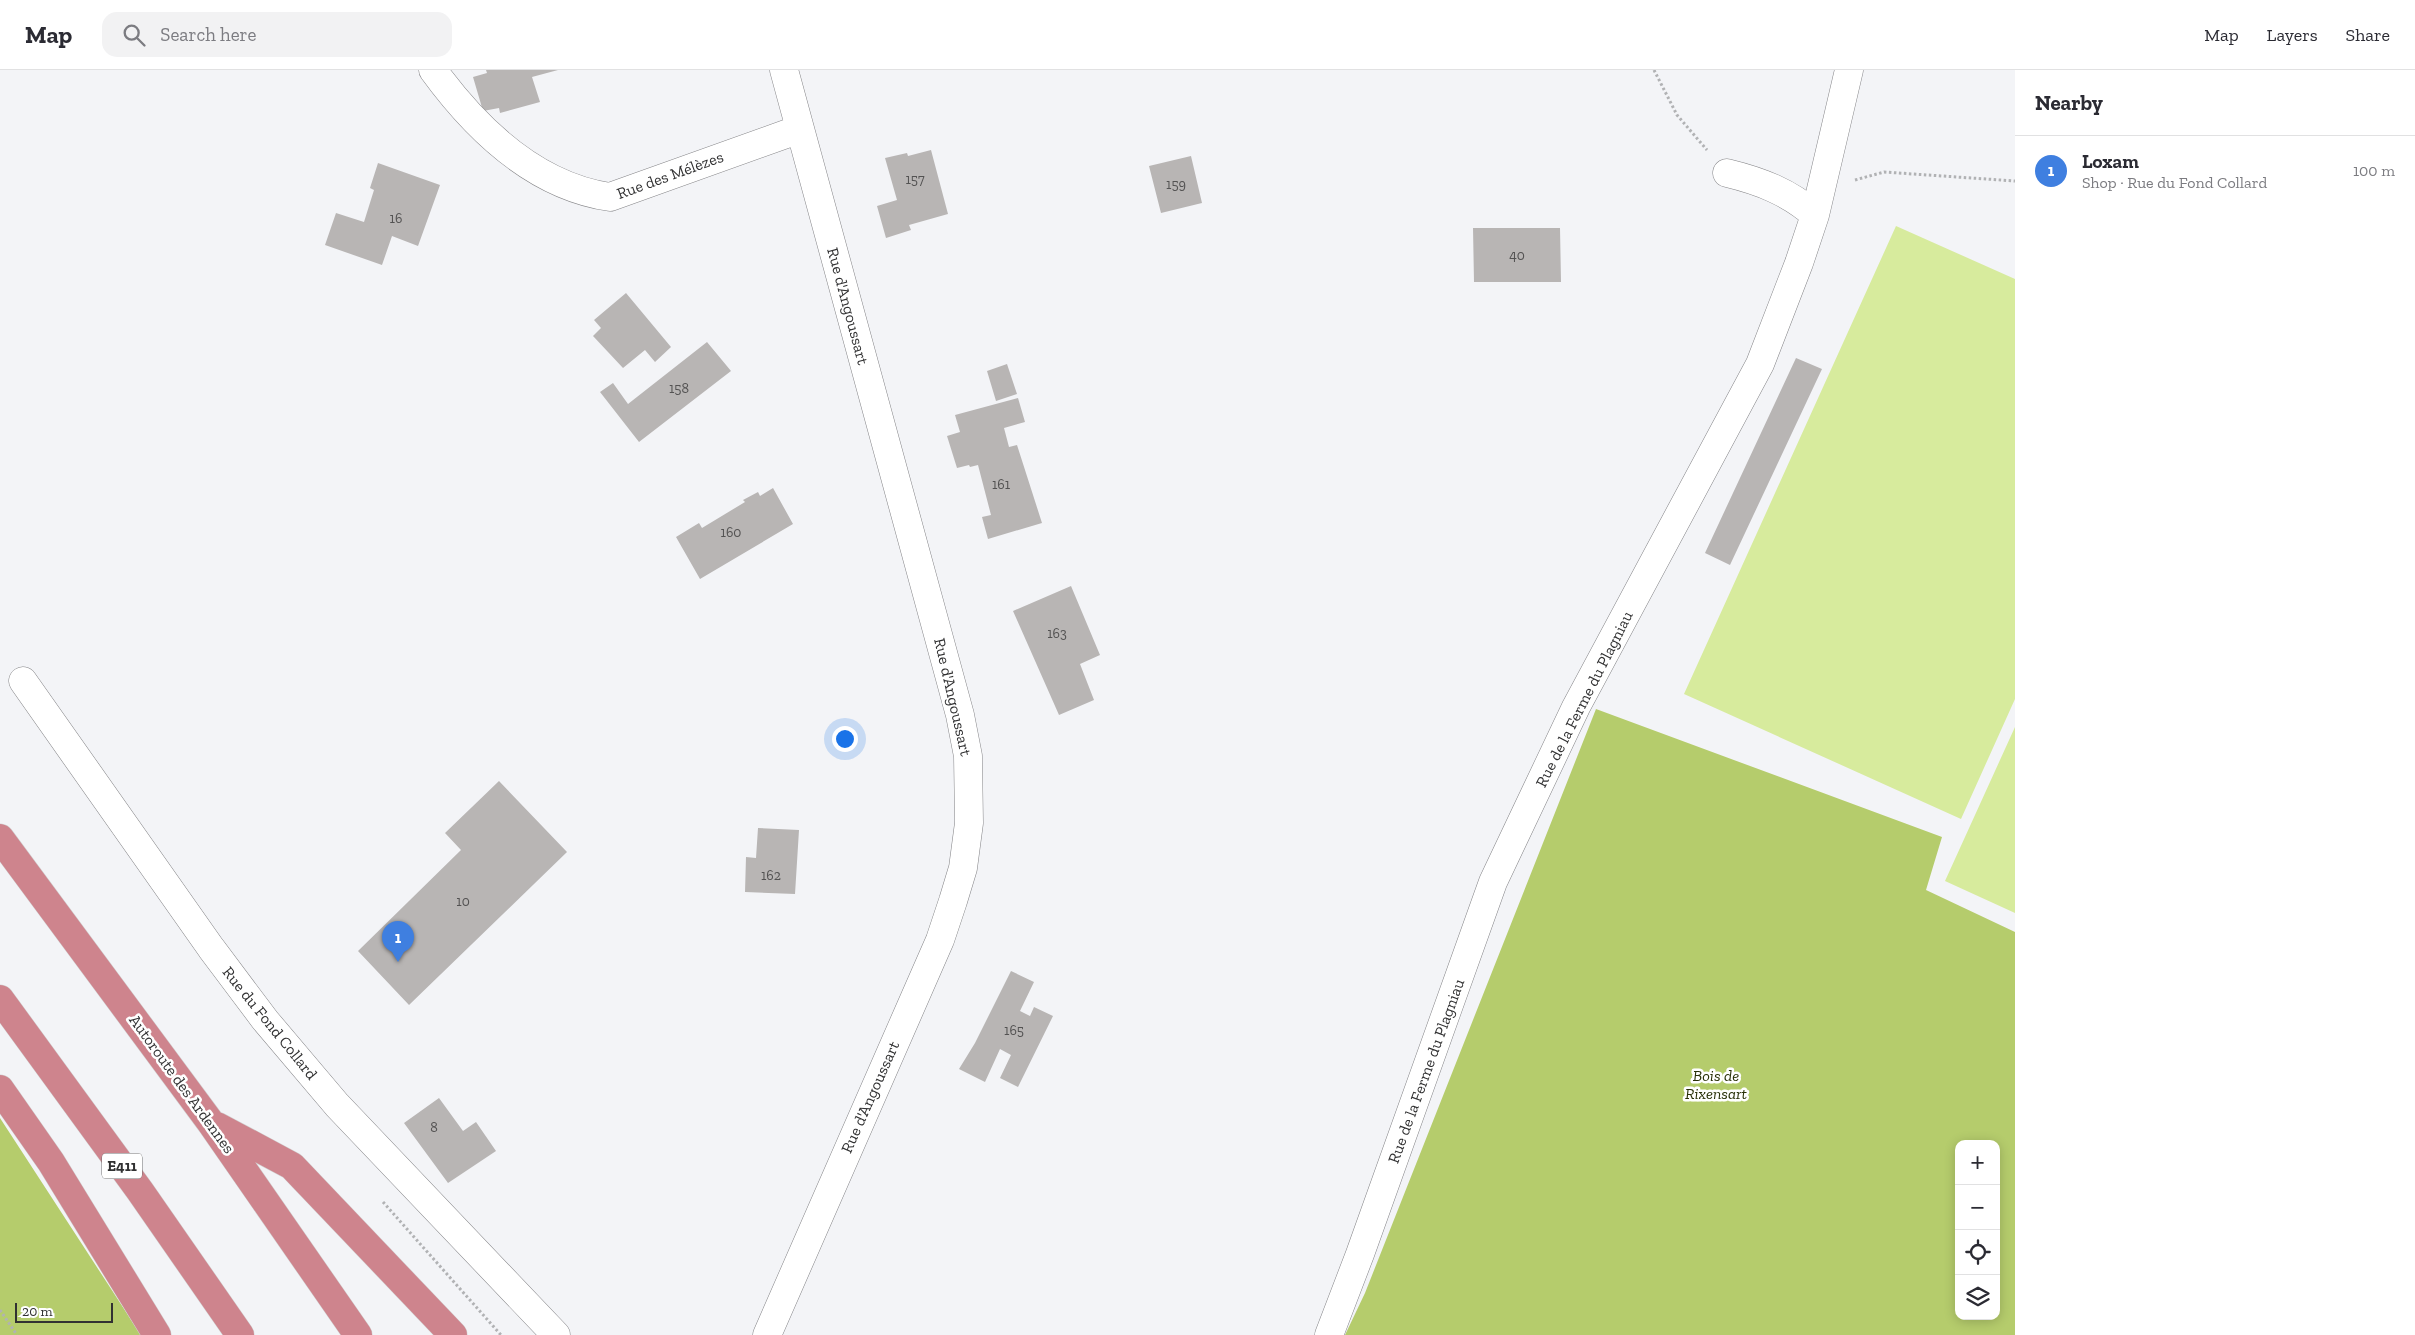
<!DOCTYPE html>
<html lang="en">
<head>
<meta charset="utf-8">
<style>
	:root { --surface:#fff; --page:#f2f2f3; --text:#2b2b33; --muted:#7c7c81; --line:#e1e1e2; --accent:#7c3aed }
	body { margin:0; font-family:"Zilla Slab",serif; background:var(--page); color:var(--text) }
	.controls { position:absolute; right:15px; bottom:15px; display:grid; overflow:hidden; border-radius:10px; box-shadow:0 2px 12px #0003 }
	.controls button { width:45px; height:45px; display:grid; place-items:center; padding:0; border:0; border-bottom:1px solid var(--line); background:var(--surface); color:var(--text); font:25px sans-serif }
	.scale { position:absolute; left:15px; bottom:12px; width:98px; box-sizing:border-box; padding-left:5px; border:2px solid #313132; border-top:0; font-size:14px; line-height:18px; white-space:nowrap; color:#313132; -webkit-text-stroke:4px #fff; paint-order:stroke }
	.you { position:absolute; left:844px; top:668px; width:18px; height:18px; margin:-12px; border:4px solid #fff; border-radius:50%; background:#1a73e8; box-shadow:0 0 0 8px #1a73e833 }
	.badge { display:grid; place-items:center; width:32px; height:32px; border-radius:50%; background:var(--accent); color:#fff; font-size:16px; font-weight:700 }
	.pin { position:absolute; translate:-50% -41px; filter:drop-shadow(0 1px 2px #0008) }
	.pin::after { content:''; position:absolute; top:26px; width:18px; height:15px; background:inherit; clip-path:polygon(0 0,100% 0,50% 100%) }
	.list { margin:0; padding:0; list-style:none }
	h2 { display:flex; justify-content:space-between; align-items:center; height:65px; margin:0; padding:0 20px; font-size:21px }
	h2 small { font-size:16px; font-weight:400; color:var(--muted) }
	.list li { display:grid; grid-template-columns:32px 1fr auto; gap:15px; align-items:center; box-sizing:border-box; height:70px; padding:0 20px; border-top:1px solid var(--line) }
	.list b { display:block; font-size:19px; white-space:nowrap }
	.list p { margin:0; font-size:16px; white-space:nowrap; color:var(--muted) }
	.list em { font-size:16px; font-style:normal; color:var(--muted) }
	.icon { flex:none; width:28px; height:28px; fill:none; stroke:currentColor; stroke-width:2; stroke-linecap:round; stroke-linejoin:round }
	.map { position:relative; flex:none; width:2015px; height:1265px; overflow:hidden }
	header { display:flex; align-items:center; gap:30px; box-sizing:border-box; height:70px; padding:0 25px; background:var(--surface); border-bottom:1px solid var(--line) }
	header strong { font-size:24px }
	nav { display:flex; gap:28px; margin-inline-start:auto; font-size:18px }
	.search { width:350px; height:45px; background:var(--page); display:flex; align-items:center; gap:12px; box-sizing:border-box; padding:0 18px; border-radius:15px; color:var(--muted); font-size:19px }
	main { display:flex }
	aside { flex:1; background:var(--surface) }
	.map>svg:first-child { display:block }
	.green { fill:#d7eb9d }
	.forest { fill:#b5cc6c; fill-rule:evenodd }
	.building { fill:#b8b5b4 }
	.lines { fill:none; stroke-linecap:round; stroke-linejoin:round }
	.minor-casing { stroke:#848487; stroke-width:29 }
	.highway-casing { stroke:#d2d2d2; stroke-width:29 }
	.path { stroke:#b1b2b4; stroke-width:3; stroke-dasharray:2.5 2.5; stroke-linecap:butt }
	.minor { stroke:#fff; stroke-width:28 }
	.highway { stroke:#ce848d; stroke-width:28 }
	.labels { text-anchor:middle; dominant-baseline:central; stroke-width:5; stroke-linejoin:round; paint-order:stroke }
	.number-label { font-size:14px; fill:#535252 }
	.shield { fill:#fff; stroke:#6f6f70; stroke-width:1 }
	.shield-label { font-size:15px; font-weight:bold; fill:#313132 }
	.street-label { font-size:16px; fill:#313132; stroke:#fff }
	.park-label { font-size:16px; font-style:italic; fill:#283007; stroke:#fff }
</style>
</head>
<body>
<header>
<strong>Map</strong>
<div class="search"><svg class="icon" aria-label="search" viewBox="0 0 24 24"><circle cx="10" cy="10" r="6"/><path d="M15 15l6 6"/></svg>Search here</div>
<nav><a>Map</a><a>Layers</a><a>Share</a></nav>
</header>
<main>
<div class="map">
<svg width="2015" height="1265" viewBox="0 0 2015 1265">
	<rect width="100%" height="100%" fill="#f3f4f7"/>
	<path class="green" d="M 1896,156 L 2015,209 L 2015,629 L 1961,749 L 1684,624 Z
		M 2015,657 L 2015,843 L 1945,811 Z"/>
	<path class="forest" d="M 1596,639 L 1942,767 L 1926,820 L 2015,862 L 2015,1265 L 1345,1265 L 1365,1223 ZM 1959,1074 L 1996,1074 L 1996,1246 L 1959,1246 Z
		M 0,1048 L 141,1265 L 0,1265 Z"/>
	<path class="building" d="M 486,0 L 558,0 L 532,7 L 540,32 L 500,43 L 499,38 L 483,41 L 473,7 L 487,3 Z
		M 931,80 L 948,144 L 909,155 L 911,160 L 886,168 L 877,136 L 897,130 L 885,88 L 907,83 L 908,86 Z
		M 1191,86 L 1202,133 L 1161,143 L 1149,96 Z
		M 378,93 L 440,115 L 418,176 L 392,166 L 382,195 L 325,175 L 336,143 L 364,152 L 374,120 L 370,118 Z
		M 1473,158 L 1560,158 L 1561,212 L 1474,212 Z
		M 626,223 L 671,277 L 655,292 L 645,280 L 623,298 L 593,266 L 601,258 L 594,250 Z
		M 707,272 L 731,301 L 639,372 L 600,322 L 613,313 L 628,334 Z
		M 1796,288 L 1822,299 L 1730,495 L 1705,483 Z
		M 1007,294 L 1017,324 L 996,331 L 987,301 Z
		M 1018,328 L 1025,352 L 1004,358 L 1009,377 L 1017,375 L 1042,453 L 988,469 L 982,447 L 991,445 L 978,395 L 970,397 L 969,395 L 957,398 L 947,366 L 960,362 L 955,345 Z
		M 773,418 L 793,454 L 700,509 L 676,467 L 699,453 L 702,458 L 745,432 L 743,430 L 758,422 L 760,426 Z
		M 1071,516 L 1100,585 L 1080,594 L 1094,630 L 1059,645 L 1013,541 Z
		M 499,711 L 567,782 L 409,935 L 358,881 L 461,780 L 445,763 Z
		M 758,758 L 799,760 L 795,824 L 745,822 L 746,787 L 756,788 Z
		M 1011,901 L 1034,912 L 1020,941 L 1030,946 L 1034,937 L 1053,946 L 1018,1017 L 1000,1008 L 1011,985 L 1000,979 L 985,1012 L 959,999 L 975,973 Z
		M 439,1028 L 463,1061 L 476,1052 L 496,1081 L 448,1113 L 404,1053 Z"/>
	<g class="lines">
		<defs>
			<path id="minor" d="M 433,0 C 476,59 535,116 610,127 L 800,59
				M 1727,103 C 1760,111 1789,122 1815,145
				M 23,611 L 211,878 L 265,950 L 337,1035 L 556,1265
				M 767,1265 L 940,870 L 953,831 L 963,798 L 969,753 L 968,686 L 960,645 L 784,0
				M 1329,1265 L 1360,1184 L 1493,812 L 1576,637 L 1760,294 L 1799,193 L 1815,145 L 1849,0"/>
			<path id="highway" d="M 0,768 L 211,1053 L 358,1265
				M 0,929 L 140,1121 L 240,1265
				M 0,1019 L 51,1092 L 157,1265
				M 217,1056 L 292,1096 L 453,1265"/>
		</defs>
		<use href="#minor" class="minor-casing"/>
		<use href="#highway" class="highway-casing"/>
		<path class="path" d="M 1654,0 L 1677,45 L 1707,80
			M 1855,110 L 1884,102 L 2015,111
			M 383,1132 L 501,1265
			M 0,1240 L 17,1265"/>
		<use href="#minor" class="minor"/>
		<use href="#highway" class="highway"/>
	</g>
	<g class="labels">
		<g class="number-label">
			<text x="915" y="109">157</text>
			<text x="1176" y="114">159</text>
			<text x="396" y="148">16</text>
			<text x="1517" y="185">40</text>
			<text x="679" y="318">158</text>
			<text x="1001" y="414">161</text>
			<text x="731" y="462">160</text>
			<text x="1057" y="563">163</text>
			<text x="771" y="805">162</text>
			<text x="463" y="831">10</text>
			<text x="1014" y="960">165</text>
			<text x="434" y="1057">8</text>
		</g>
		<rect class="shield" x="102" y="1083.5" width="40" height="25" rx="4"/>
		<g class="shield-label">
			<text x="122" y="1096">E411</text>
		</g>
		<g class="street-label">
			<text transform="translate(670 105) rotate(-20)">Rue des Mélèzes</text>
			<text transform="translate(848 236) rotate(75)">Rue d'Angoussart</text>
			<text transform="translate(953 627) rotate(77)">Rue d'Angoussart</text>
			<text transform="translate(1584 629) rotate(-63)">Rue de la Ferme du Plagniau</text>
			<text transform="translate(270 953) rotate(51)">Rue du Fond Collard</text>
			<text transform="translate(1426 1001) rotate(-70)">Rue de la Ferme du Plagniau</text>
			<text transform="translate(182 1014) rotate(54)">Autoroute des Ardennes</text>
			<text transform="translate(870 1027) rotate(-66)">Rue d'Angoussart</text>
		</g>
		<g class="park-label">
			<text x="1716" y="1005">Bois de<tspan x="1716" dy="18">Rixensart</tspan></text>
		</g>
	</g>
</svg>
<div class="controls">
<button>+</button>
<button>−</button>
<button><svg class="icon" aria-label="locate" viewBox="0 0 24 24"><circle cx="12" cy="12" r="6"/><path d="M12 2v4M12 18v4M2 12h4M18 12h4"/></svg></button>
<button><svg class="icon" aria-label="layers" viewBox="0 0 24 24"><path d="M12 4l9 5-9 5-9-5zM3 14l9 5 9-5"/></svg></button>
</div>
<div class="scale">20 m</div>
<div class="you"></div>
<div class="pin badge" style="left:398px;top:892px;background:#3f7fe0">1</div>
</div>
<aside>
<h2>Nearby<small></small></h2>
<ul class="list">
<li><span class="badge" style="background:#3f7fe0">1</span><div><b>Loxam</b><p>Shop · Rue du Fond Collard</p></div><em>100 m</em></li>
</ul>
</aside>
</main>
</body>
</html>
